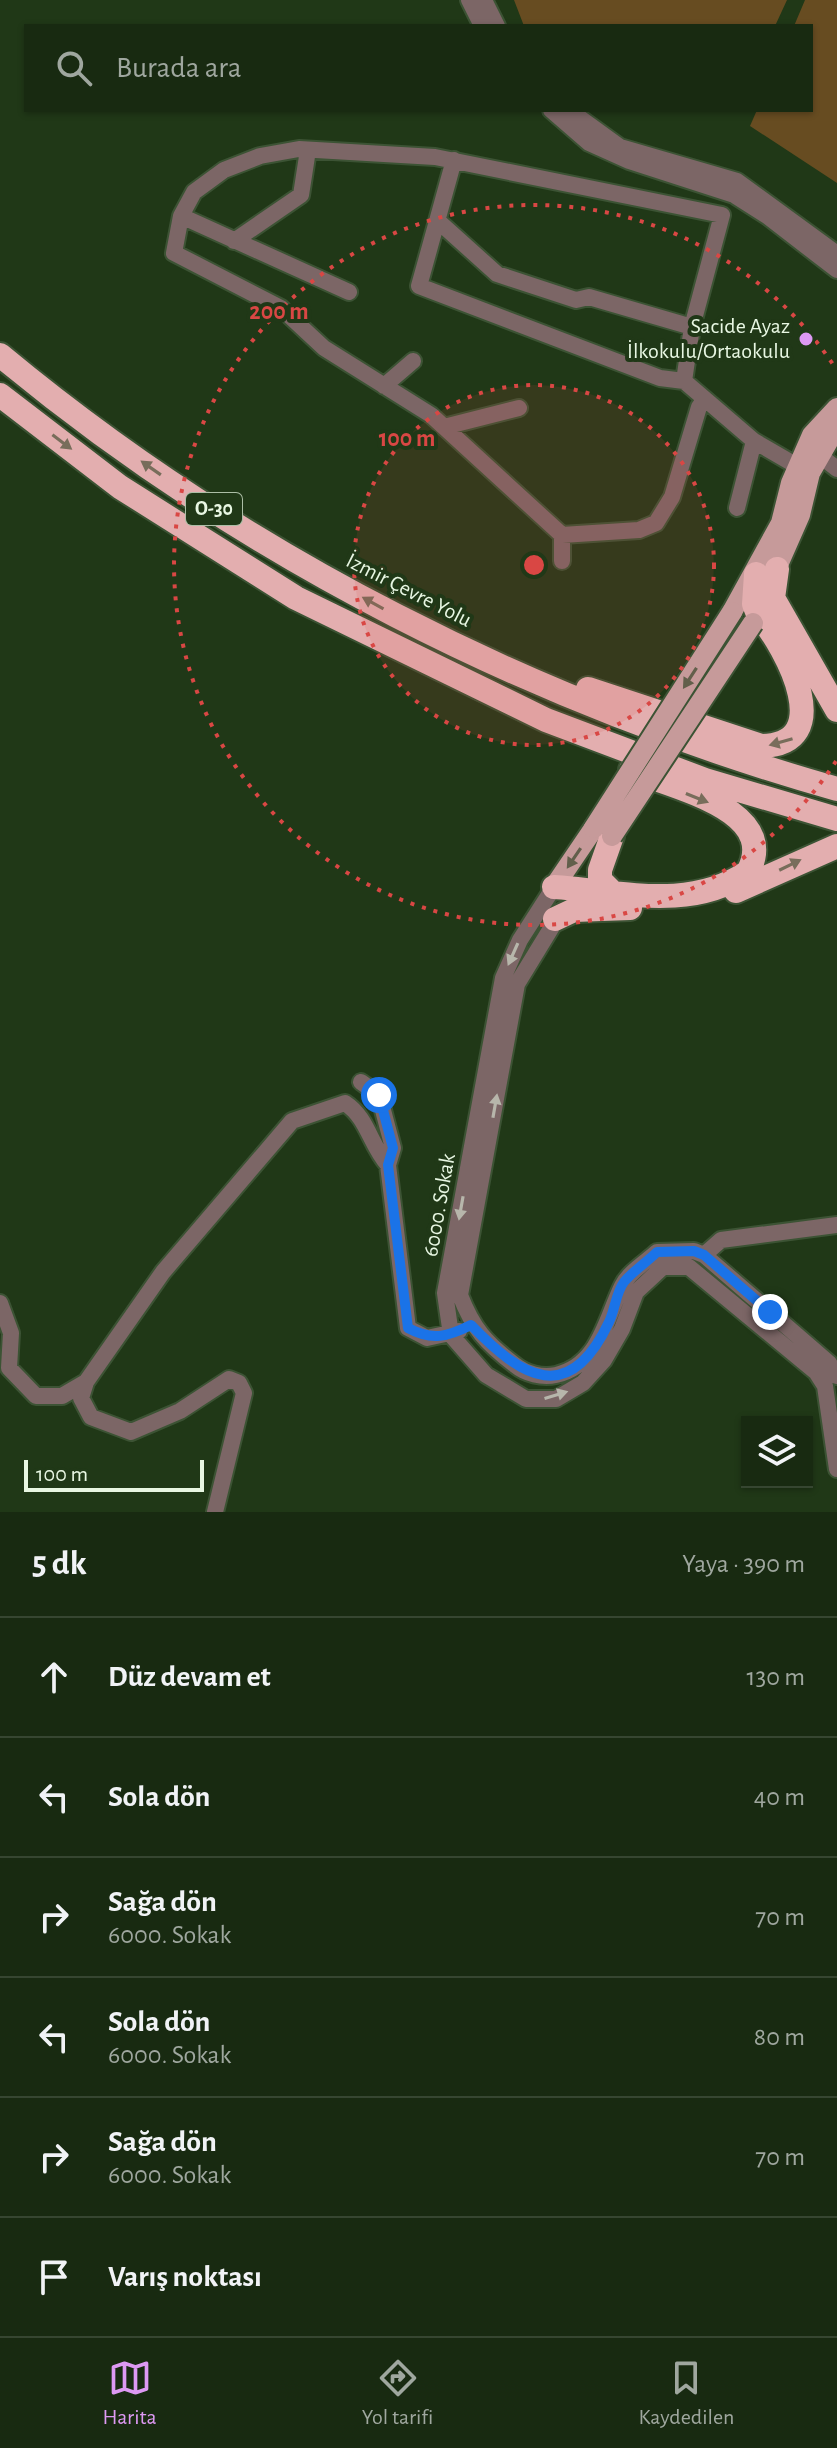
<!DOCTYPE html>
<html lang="tr">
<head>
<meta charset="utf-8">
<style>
	:root { --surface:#182a11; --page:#25361f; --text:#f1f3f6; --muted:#9fa79f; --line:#364631; --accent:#dd99f3 }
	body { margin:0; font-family:"Alegreya Sans",sans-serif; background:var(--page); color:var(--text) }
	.controls { position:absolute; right:24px; bottom:24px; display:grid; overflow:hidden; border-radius:0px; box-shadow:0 2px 6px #0004 }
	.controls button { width:72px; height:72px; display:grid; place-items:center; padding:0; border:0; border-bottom:2px solid var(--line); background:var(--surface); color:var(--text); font:40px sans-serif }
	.scale { position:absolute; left:24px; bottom:20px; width:180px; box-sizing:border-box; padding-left:8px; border:4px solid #e8f7e3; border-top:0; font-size:22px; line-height:28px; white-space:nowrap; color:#e8f7e3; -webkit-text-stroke:6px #203817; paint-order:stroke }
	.stop { position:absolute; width:24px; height:24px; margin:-18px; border:6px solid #1a73e8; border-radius:50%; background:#fff }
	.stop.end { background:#1a73e8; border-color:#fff; box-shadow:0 2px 8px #0008 }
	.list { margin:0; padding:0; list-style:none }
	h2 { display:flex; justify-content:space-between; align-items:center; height:104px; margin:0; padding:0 32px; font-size:34px }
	h2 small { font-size:26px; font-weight:400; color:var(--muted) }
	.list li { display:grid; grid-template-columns:52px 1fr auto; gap:24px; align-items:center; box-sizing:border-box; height:120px; padding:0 32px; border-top:2px solid var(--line) }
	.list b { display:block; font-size:30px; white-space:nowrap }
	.list p { margin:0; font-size:26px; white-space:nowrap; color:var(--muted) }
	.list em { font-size:26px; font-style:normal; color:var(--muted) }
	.icon { flex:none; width:44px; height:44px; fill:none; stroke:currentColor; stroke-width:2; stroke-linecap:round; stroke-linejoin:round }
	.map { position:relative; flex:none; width:837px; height:1512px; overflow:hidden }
	.search { position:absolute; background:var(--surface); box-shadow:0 2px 6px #0004; left:24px; right:24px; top:24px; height:88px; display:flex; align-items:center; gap:20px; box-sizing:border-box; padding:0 28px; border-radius:0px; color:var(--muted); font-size:30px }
	.sheet { height:824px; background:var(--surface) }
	nav { display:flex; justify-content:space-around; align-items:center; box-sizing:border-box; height:112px; border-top:2px solid var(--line); background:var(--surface); font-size:22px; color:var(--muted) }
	nav a { display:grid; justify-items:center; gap:4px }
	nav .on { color:var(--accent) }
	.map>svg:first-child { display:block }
	.green { fill:#674c21 }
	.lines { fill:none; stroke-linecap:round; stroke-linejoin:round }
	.minor-casing { stroke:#3c5334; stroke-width:20 }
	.major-casing { stroke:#3c5334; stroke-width:24 }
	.highway-casing { stroke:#3c5334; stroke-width:28 }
	.minor { stroke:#7c6666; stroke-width:16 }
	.major { stroke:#c69a9a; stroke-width:20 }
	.highway { stroke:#e3aeaf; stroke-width:24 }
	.major-bridge-casing { stroke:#3c5334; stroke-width:24; stroke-linecap:butt }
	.major-bridge { stroke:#c69a9a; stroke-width:20 }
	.oneway { fill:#786d5b }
	.oneway2 { fill:#625f4b }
	.oneway3 { fill:#b7b6ab }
	.route { stroke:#1a73e8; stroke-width:10 }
	.ring { fill:none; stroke:#d94744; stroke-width:4; stroke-dasharray:4 8 }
	.poi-dot { fill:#dd99f3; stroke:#203817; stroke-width:3 }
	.labels { text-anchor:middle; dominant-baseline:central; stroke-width:8; stroke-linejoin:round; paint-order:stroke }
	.shield { fill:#203817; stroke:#acbea6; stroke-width:2 }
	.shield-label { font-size:20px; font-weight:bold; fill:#e8f7e3 }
	.poi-label { font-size:22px; fill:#e8f7e3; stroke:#203817; text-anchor:end }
	.street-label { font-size:22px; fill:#e8f7e3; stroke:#203817 }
	.centre { fill:#d94744; stroke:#203817; stroke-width:4 }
	.ring-label { font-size:24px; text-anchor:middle; font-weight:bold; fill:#d94744; stroke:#203817; stroke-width:8; stroke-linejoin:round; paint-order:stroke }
</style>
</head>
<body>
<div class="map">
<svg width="837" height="1512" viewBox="0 0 837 1512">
	<rect width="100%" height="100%" fill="#203817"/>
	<path class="green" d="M 514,0 L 787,0 L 775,26 L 524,26 Z
		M 805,0 L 837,0 L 837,183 L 750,126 L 757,110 L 811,110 L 811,26 L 794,26 Z"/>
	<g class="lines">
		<defs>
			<path id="minor" d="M 469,0 L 482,26
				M 484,0 L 497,26
				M 551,110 L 589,143 L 629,161 L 734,195 L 767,216 L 837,270
				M 569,110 L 620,147 L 737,181 L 837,254
				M 454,160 L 419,286 L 660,378 L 684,381
				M 181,216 L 349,292
				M 438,221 L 497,274 L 576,300 L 589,297 L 692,327
				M 234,241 L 301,195 L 308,150
				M 384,386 L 413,361
				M 705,399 L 699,407 L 672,497 L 656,523 L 639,530 L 562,535 L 431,415 L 324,348 L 281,308 L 174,253 L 181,216 L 194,192 L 224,170 L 260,156 L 299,149 L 435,157 L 722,215 L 692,327 L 684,381 L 754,441 L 737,508
				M 444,427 L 519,408
				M 754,441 L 797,466
				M 819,455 L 837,469
				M 562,561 L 562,535
				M 554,887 L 520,940 L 503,978 L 445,1293 L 451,1335 L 486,1375 L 526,1399 L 556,1399 L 583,1383 L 604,1360 L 622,1329 L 636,1292 L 663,1267 L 689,1267 L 816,1372 L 825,1386 L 837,1469
				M 561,912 L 517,984 L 460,1295 C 473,1329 486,1343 515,1365 C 526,1374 542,1378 556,1375 C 599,1365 605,1321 622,1286 C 628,1273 646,1262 657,1252 L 694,1251 L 704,1255 L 829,1363 L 837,1376
				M 361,1082 L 379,1095 L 393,1148 L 388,1165 L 408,1328 L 427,1338 L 459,1331
				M 704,1255 L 721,1240 L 837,1225
				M 0,1303 L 11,1333 L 9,1368 L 36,1396 L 62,1396 L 86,1382 L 163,1272 L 292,1121 L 345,1103 C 368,1118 370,1145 388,1165
				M 86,1382 L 81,1398 L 91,1417 L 131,1432 L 180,1411 L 229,1379 L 239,1383 L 244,1393 L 215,1512"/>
			<path id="major" d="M 770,583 L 800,515 L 810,473 L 837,426
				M 732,612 L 781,523 L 791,483 L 812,435 L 837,408
				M 554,887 L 594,828"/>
			<path id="highway" d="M 0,355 C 243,557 534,703 837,789
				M 0,395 L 120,487 L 296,598 L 546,720 L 705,780 L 837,819
				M 777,569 L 773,598 L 837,710
				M 588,689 L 761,746 C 837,745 789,651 758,614 L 754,604 L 756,574
				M 612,836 L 600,870 L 600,880 L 613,893
				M 554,887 C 619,891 689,912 748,872 C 781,810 674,788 631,770
				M 736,891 L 837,846
				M 555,919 L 574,910 L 630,908"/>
		</defs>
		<use href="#minor" class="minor-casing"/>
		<use href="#major" class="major-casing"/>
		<use href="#highway" class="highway-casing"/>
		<use href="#minor" class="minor"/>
		<use href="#major" class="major"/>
		<use href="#highway" class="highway"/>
		<defs>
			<path id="major-bridge" d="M 594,828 L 732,612
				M 612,836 L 753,623"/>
		</defs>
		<use href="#major-bridge" class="major-bridge-casing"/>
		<use href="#major-bridge" class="major-bridge"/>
	</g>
	<defs><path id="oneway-solid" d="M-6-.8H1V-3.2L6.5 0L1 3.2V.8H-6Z" transform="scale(2)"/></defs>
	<g class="oneway">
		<use href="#oneway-solid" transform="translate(62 442) rotate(37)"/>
		<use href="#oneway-solid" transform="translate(151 468) rotate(-145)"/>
		<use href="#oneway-solid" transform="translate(373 603) rotate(-151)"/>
		<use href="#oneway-solid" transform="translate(781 742) rotate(164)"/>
		<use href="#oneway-solid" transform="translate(697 798) rotate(22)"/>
		<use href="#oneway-solid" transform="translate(790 865) rotate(-26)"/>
	</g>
	<g class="oneway2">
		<use href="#oneway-solid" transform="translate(690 678) rotate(123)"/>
		<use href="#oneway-solid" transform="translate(574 858) rotate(124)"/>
	</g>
	<g class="oneway3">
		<use href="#oneway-solid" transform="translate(513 954) rotate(114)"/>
		<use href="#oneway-solid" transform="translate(495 1106) rotate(-80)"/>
		<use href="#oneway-solid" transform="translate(461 1208) rotate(100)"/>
		<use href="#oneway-solid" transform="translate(556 1395) rotate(-17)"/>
	</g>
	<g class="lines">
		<path class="route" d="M 379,1095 L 393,1148 L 388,1165 L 408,1328 C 432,1341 447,1337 471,1325 C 522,1378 569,1407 609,1322 C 615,1310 616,1292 624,1282 C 633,1271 647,1262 657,1252 L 694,1251 L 704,1255 L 770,1312"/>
	</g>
	<circle cx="534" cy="565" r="180" fill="#d94744" fill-opacity=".12"/>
	<g class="ring">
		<circle cx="534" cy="565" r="180"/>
		<path d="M836 761A360 360 0 1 1 836 369"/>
	</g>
	<circle class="poi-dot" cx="806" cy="339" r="8"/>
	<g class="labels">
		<rect class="shield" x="186" y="493" width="56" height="32" rx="6"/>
		<g class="shield-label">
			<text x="214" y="509">O-30</text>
		</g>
		<g class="poi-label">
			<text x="790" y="326">Sacide Ayaz<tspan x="790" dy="25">İlkokulu/Ortaokulu</tspan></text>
		</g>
		<g class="street-label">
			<text transform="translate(409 590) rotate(27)">İzmir Çevre Yolu</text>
			<text transform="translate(439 1205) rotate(-80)">6000. Sokak</text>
		</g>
	</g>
	<circle cx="534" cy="565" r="12" class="centre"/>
	<g class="ring-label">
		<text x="279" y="319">200 m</text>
		<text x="407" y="446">100 m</text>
	</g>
</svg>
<div class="controls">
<button><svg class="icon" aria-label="layers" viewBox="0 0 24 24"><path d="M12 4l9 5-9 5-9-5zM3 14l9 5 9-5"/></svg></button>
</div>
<div class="scale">100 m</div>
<div class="stop" style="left:379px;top:1095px"></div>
<div class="stop end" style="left:770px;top:1312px"></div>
<div class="search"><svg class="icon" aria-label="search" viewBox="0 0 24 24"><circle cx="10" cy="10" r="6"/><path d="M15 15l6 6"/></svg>Burada ara</div>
</div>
<section class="sheet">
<h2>5 dk<small>Yaya · 390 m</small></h2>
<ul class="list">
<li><svg class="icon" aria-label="ahead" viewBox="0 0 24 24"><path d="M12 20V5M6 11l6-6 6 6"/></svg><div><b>Düz devam et</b></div><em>130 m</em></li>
<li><svg class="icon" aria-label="left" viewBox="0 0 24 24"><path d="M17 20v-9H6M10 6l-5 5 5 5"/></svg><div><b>Sola dön</b></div><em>40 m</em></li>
<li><svg class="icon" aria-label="right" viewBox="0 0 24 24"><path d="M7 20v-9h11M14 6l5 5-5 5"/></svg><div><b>Sağa dön</b><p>6000. Sokak</p></div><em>70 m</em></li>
<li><svg class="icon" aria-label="left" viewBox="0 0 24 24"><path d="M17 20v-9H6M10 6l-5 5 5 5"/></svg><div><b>Sola dön</b><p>6000. Sokak</p></div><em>80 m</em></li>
<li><svg class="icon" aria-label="right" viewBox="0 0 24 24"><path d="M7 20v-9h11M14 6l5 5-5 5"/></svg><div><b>Sağa dön</b><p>6000. Sokak</p></div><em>70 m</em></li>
<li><svg class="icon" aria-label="arrive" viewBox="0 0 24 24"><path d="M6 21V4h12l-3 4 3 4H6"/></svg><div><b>Varış noktası</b></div></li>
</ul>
</section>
<nav>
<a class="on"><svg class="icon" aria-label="map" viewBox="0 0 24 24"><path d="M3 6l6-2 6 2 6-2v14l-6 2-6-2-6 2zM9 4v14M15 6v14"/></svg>Harita</a>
<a><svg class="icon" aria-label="directions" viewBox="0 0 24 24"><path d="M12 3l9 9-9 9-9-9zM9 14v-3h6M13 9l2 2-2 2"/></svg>Yol tarifi</a>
<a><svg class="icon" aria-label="saved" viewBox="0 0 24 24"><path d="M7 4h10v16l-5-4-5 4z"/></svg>Kaydedilen</a>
</nav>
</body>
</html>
